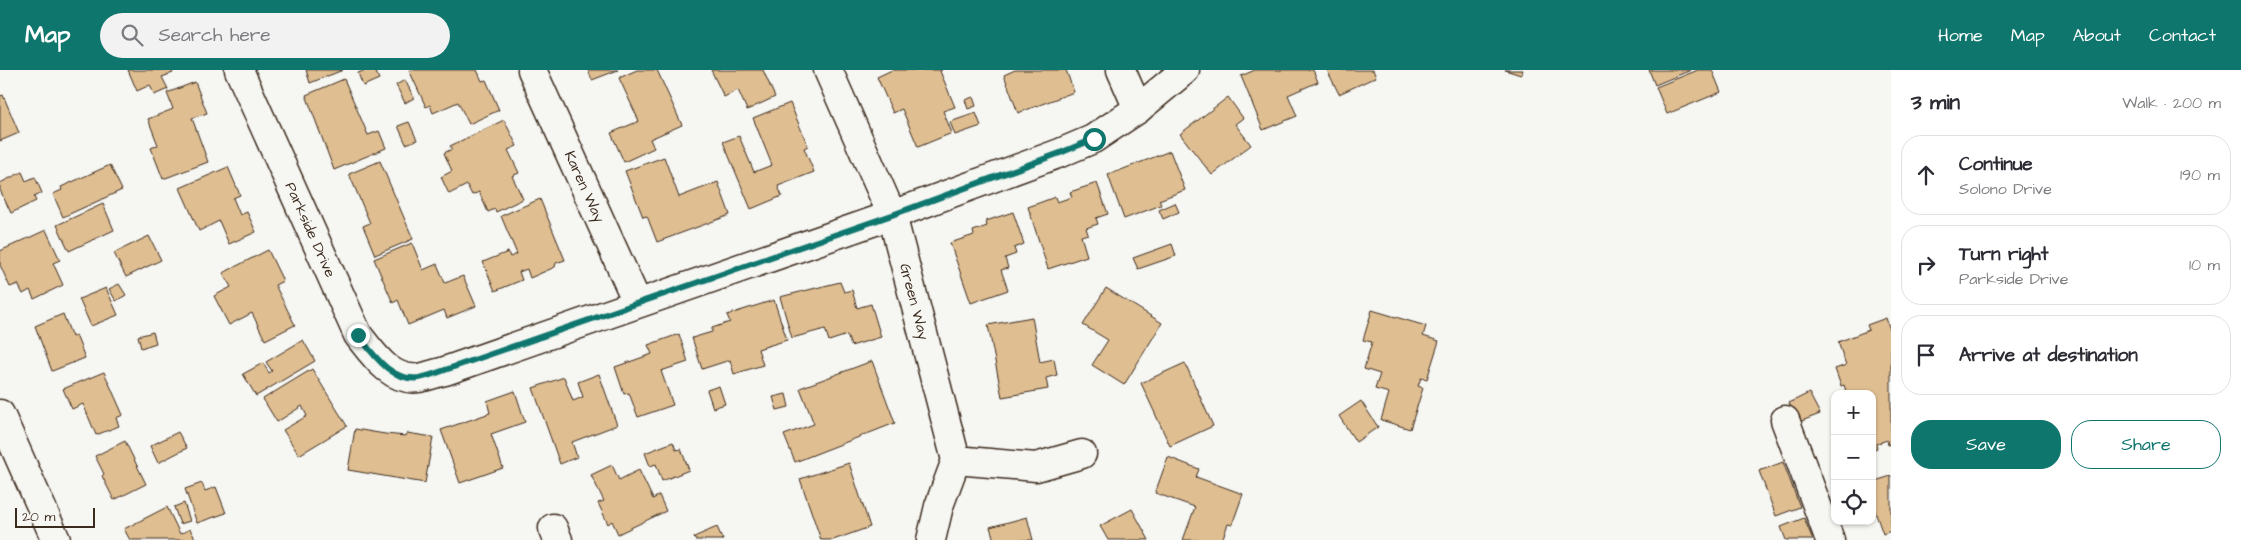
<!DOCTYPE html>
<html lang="en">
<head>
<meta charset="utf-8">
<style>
	:root { --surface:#fff; --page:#f2f2f3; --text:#2b2b33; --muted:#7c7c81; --line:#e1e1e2; --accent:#0f766e }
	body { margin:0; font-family:"Architects Daughter",sans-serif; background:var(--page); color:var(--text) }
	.controls { position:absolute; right:15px; bottom:15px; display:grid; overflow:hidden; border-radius:10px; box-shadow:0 1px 4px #0004 }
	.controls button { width:45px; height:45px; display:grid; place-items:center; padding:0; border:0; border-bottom:1px solid var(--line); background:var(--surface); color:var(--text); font:25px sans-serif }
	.scale { position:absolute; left:15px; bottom:12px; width:80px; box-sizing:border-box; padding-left:5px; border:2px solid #3b2a1e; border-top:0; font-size:14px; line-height:18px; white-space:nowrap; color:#3b2a1e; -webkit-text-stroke:4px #f6f6f2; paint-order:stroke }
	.stop { position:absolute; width:15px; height:15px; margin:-11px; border:4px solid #0f766e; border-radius:50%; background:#fff }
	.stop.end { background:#0f766e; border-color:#fff; box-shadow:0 1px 5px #0008 }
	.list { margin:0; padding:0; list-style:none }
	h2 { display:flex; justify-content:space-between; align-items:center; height:65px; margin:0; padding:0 20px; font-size:21px }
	h2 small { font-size:16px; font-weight:400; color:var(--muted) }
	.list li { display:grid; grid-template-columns:32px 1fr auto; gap:15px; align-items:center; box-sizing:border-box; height:80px; margin:0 10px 10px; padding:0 10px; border:1px solid var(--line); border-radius:20px }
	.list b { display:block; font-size:19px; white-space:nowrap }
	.list p { margin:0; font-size:16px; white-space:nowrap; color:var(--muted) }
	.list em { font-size:16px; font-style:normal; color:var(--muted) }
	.actions { display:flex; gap:10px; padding:15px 20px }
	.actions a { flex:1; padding:11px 0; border:1px solid var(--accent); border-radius:20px; text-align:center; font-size:18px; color:var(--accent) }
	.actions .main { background:var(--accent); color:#fff }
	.icon { flex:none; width:28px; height:28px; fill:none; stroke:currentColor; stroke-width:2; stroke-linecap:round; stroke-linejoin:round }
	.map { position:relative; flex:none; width:1891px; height:470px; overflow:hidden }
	header { display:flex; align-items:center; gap:30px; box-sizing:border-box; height:70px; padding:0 25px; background:var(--accent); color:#fff }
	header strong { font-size:24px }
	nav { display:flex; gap:28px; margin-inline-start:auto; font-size:18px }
	.search { width:350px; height:45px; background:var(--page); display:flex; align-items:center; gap:12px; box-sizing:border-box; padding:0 18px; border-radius:28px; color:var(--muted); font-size:19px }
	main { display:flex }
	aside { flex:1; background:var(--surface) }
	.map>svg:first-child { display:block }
	.building { fill:#dfbe91; stroke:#3b2a1e }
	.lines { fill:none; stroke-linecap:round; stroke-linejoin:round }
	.minor-casing { stroke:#3b2a1e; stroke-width:31 }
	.minor { stroke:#f6f6f2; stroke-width:28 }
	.route { stroke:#0f766e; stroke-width:6 }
	.labels { text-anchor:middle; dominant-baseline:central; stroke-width:4; stroke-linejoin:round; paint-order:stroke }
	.street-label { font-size:15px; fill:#3b2a1e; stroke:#f6f6f2 }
</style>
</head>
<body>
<header>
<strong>Map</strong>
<div class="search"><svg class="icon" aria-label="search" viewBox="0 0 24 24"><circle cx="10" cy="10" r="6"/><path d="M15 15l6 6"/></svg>Search here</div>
<nav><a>Home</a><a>Map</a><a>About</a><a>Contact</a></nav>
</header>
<main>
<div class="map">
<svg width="1891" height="470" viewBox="0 0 1891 470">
	<rect width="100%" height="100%" fill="#f6f6f2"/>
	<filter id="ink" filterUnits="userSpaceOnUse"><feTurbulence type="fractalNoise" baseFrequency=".02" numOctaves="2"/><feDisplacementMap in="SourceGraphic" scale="10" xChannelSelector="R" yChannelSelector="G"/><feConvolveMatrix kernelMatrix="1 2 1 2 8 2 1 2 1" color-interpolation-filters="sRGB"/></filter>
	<g filter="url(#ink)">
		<path class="building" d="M 128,0 L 172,0 L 173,3 L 162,7 L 168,19 L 154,25 L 150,15 L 137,21 Z
			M 306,0 L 343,0 L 310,13 Z
			M 366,0 L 375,0 L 379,9 L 363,16 L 358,3 Z
			M 409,0 L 477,0 L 482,11 L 486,10 L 499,40 L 469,54 L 458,32 L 433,43 L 430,35 L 426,37 Z
			M 588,0 L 618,0 L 592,10 Z
			M 637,0 L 657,0 L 682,55 L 650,69 L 654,78 L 624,92 L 611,63 L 639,51 L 619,8 Z
			M 711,0 L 763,0 L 775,27 L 747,40 L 738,20 L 724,27 Z
			M 892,0 L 942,0 L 940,1 L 955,37 L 943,41 L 952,63 L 918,77 L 902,39 L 893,43 L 877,7 Z
			M 1015,0 L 1066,0 L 1074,22 L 1018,43 L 1004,5 Z
			M 1255,0 L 1313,0 L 1318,12 L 1288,25 L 1297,46 L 1263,60 L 1241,6 Z
			M 1327,0 L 1373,0 L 1376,7 L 1339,24 Z
			M 1505,0 L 1523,0 L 1521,5 Z
			M 1649,0 L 1691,0 L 1655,15 Z
			M 1698,0 L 1712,0 L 1721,22 L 1667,44 L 1656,17 Z
			M 344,9 L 368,65 L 379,61 L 386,78 L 334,100 L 306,25 Z
			M 405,10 L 414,28 L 405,33 L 396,15 Z
			M 195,12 L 207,43 L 192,48 L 208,92 L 163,109 L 151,78 L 158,75 L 148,49 L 173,39 L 167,23 Z
			M 3,25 L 19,63 L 0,71 L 0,26 Z
			M 973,27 L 976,36 L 968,39 L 965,30 Z
			M 1228,27 L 1243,48 L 1235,54 L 1251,75 L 1212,105 L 1180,64 Z
			M 790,33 L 808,76 L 804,78 L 814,102 L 778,116 L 782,126 L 751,139 L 723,72 L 739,66 L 754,102 L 772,95 L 753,48 Z
			M 976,43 L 981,56 L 955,65 L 950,52 Z
			M 504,50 L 517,76 L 508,80 L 519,103 L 512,106 L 523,129 L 496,142 L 495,139 L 488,142 L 479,122 L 472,125 L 467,115 L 449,124 L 441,107 L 452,101 L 444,83 L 452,79 L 450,76 Z
			M 409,52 L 417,70 L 406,74 L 398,56 Z
			M 1170,81 L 1185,120 L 1159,130 L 1161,135 L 1124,149 L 1108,105 Z
			M 664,87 L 679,127 L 718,112 L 730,145 L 657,172 L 647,146 L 643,147 L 625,101 Z
			M 380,91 L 413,169 L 375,185 L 363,156 L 370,153 L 349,104 Z
			M 110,95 L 122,120 L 63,147 L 53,124 L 62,120 L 61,117 Z
			M 228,97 L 240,125 L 233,128 L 240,145 L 247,142 L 256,162 L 229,174 L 219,151 L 199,161 L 180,118 Z
			M 22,102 L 26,111 L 35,107 L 42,123 L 34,127 L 36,131 L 11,143 L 0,120 L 0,113 Z
			M 1097,113 L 1108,144 L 1096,148 L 1098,154 L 1086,158 L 1088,164 L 1081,166 L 1087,186 L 1048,199 L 1028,137 L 1055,127 L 1057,132 L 1072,127 L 1070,122 Z
			M 540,129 L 565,190 L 556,193 L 555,197 L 530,208 L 527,199 L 519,202 L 522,210 L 495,221 L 483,192 L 508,182 L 510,187 L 517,184 L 501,146 Z
			M 1175,133 L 1179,142 L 1163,149 L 1159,140 Z
			M 103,134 L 114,160 L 69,181 L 57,155 Z
			M 1013,142 L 1024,174 L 1014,178 L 1016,184 L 1005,188 L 1008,198 L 1001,200 L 1008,220 L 971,233 L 950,173 L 974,165 L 973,161 L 987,156 L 986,151 Z
			M 46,160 L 60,190 L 53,193 L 63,215 L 34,229 L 30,220 L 23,224 L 18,214 L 10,217 L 0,195 L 0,181 Z
			M 149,166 L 161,190 L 126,207 L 114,183 Z
			M 412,173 L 423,200 L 437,194 L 445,213 L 463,206 L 476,236 L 447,248 L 444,240 L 408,255 L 398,230 L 393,233 L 374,189 Z
			M 1172,174 L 1176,186 L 1138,199 L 1133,188 Z
			M 268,180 L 283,211 L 275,215 L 295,255 L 265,270 L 252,243 L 229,255 L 214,226 L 231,217 L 223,203 Z
			M 840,212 L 844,222 L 852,220 L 857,238 L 871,234 L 881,267 L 851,276 L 847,265 L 829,271 L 825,259 L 792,268 L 780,227 Z
			M 119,214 L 126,225 L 116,231 L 109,219 Z
			M 106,218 L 118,245 L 91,256 L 79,229 Z
			M 1106,218 L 1162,253 L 1124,315 L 1092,295 L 1108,270 L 1083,255 Z
			M 774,230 L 787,270 L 758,279 L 763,295 L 734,304 L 730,290 L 702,299 L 692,268 L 712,262 L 712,258 L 730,252 L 727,245 Z
			M 1372,240 L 1426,256 L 1423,266 L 1439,271 L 1427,309 L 1421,308 L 1418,316 L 1423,318 L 1410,359 L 1381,350 L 1389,323 L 1375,319 L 1380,304 L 1364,299 L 1372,272 L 1363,270 Z
			M 63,244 L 72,267 L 76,265 L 85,288 L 52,301 L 35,256 Z
			M 1032,247 L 1040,292 L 1054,289 L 1057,305 L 1046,308 L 1048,319 L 1002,327 L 988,255 Z
			M 1886,248 L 1891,263 L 1891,374 L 1888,375 L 1887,370 L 1876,374 L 1877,378 L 1872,380 L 1872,324 L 1847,324 L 1844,315 L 1841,316 L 1835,299 L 1846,295 L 1838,272 L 1869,260 L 1867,255 Z
			M 153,262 L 156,273 L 141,278 L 138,266 Z
			M 679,264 L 688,292 L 661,301 L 673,335 L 638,347 L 629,323 L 624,324 L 615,297 L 652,284 L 648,275 Z
			M 303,270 L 315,291 L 256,326 L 243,304 L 263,293 L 269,303 L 272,301 L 266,292 Z
			M 872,291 L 895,353 L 795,392 L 784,365 L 814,354 L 800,318 Z
			M 1185,293 L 1213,356 L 1170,376 L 1141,313 Z
			M 312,299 L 347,356 L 299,385 L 283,360 L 307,346 L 302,336 L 277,352 L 263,329 Z
			M 104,302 L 123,345 L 116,348 L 119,356 L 96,365 L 83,334 L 72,339 L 63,319 Z
			M 599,304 L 617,355 L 572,372 L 577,387 L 560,394 L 533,318 L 564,307 L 573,331 L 583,327 L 578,312 Z
			M 719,316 L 725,334 L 713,338 L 707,320 Z
			M 515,321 L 525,352 L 491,364 L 503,398 L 460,413 L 441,360 L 490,343 L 487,331 Z
			M 1809,323 L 1820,344 L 1799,352 L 1789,333 Z
			M 786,324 L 789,337 L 777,340 L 773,327 Z
			M 1361,331 L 1378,357 L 1356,372 L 1339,346 Z
			M 355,359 L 385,364 L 406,366 L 407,363 L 433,367 L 425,413 L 348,400 Z
			M 178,362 L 187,378 L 158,393 L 150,376 Z
			M 125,371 L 146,414 L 114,430 L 102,406 L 104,404 L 95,386 Z
			M 673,372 L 676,380 L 681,379 L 689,400 L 662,411 L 656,394 L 650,396 L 645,383 Z
			M 1168,387 L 1199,399 L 1196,407 L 1243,424 L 1232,455 L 1228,454 L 1222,470 L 1183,470 L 1195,437 L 1155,423 Z
			M 1783,392 L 1800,437 L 1776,446 L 1759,401 Z
			M 849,393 L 870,457 L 833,470 L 821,470 L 800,409 Z
			M 612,395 L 619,410 L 639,400 L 653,429 L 659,425 L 666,441 L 618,464 L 612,451 L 608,454 L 598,433 L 604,431 L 591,405 Z
			M 1891,406 L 1891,461 L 1883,464 L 1872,433 L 1872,422 L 1878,420 L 1875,411 Z
			M 202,413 L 205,421 L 216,417 L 226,443 L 197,453 L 185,419 Z
			M 184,433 L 190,451 L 180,454 L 174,437 Z
			M 167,437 L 180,464 L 190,459 L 196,470 L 130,470 L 124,459 Z
			M 1132,439 L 1149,470 L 1108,470 L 1100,456 Z
			M 1027,447 L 1033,470 L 994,470 L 990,457 Z
			M 1804,448 L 1813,470 L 1786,470 L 1781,457 Z
			M 717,457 L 723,470 L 695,470 L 694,467 Z"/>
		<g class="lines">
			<defs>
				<g id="minor">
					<path id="s1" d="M 239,0 L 358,265 C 373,284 391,312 419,308 C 428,306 437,303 445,301 L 892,145 L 1060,83 L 1093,69 L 1138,39 L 1185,0"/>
					<path id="s2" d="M 532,0 L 637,232"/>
					<path id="s3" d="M 828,0 L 892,145 L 956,390 L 939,436 L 931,470"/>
					<path d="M 1121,0 L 1138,39"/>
					<path d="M 0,344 L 56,470"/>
					<path d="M 1785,350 L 1830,470"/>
					<path d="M 956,390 L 1036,397 L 1082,384"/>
					<path d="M 553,458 L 558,470"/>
				</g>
			</defs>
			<use href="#minor" class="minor-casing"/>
			<use href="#minor" class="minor"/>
		</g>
	</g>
	<g class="lines" filter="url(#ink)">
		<path class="route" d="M 358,265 C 373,284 391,312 419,308 C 428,306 437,303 445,300 L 892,145 L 1060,83 L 1094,69"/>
	</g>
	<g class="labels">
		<g class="street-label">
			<text stroke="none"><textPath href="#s2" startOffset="128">Karen Way</textPath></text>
			<text stroke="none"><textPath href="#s1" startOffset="175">Parkside Drive</textPath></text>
			<text stroke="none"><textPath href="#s3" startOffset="248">Green Way</textPath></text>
		</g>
	</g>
</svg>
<div class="controls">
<button>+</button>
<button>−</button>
<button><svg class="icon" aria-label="locate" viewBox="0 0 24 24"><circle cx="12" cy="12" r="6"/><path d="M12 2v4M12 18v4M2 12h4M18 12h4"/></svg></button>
</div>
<div class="scale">20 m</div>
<div class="stop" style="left:1094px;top:69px"></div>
<div class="stop end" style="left:358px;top:265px"></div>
</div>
<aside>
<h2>3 min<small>Walk · 200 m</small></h2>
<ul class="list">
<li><svg class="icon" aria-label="ahead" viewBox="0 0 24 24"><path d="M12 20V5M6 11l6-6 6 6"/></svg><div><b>Continue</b><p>Solono Drive</p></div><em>190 m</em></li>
<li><svg class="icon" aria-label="right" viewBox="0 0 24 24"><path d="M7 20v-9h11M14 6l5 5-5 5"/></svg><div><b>Turn right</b><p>Parkside Drive</p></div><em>10 m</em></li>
<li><svg class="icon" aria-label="arrive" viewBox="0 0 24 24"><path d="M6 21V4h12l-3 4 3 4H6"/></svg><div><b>Arrive at destination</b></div></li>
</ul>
<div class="actions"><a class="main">Save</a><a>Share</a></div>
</aside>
</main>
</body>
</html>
